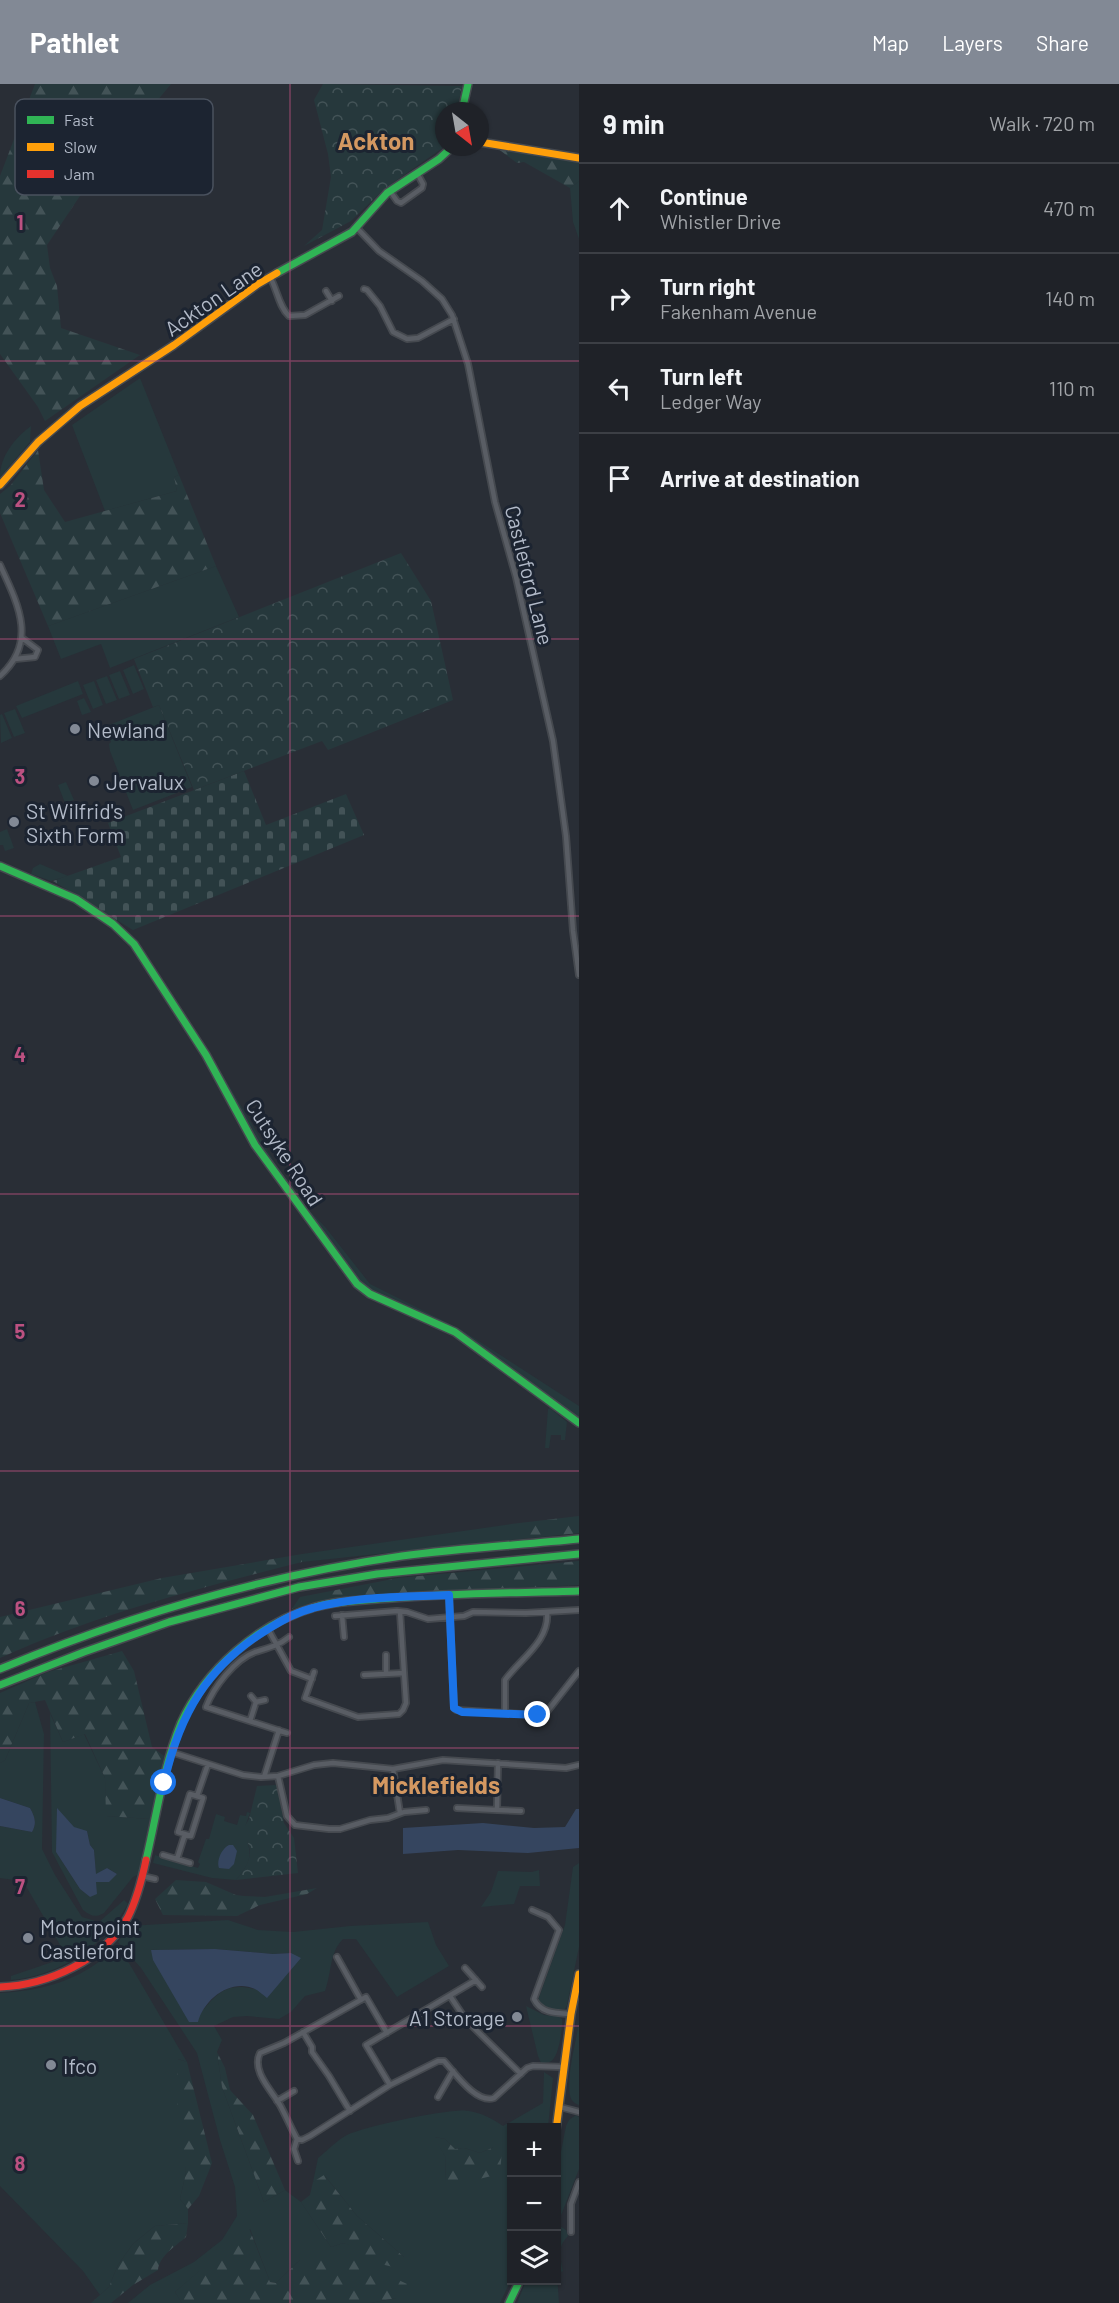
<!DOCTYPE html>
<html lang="en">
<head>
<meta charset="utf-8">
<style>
	:root { --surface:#1f2228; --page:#272a30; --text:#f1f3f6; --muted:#a1a4a8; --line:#3c3f45; --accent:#828995 }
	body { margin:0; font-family:Barlow,sans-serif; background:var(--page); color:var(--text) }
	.controls { position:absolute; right:18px; bottom:18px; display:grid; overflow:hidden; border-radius:0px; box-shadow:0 2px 4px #0004 }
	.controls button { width:54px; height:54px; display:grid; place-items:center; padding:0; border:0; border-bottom:2px solid var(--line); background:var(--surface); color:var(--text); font:30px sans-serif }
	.compass { position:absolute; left:435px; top:18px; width:54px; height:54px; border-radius:50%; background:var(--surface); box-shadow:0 2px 4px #0004; rotate:149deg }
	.stop { position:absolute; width:18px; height:18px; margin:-14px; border:4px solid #1a73e8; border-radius:50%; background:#fff }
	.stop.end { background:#1a73e8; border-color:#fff; box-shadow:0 2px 6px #0008 }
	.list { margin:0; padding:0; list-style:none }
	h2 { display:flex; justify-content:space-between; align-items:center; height:78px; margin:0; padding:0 24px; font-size:26px }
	h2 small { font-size:20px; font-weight:400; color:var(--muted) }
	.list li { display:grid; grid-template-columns:39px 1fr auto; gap:18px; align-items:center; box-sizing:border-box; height:90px; padding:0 24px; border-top:2px solid var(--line) }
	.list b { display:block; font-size:22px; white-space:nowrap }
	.list p { margin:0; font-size:20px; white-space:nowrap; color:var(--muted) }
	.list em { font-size:20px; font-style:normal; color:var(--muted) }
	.icon { flex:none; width:33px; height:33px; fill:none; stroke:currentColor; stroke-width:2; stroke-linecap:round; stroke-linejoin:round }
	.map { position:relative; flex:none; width:579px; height:2219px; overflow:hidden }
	header { display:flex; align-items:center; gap:36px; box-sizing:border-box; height:84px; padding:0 30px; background:var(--accent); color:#fff }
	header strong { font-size:28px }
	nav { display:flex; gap:33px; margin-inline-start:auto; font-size:21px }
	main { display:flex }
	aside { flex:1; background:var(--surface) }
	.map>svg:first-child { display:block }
	.grass { fill:#26383c; fill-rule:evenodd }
	.forest { fill:url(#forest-firs) }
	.cemetery { fill:url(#cemetery-stones) }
	.park { fill:url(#park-crowns) }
	.water { fill:#35455f }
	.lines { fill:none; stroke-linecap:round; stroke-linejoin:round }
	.street-casing { stroke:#45494f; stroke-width:8 }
	.fast-casing { stroke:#45494f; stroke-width:10 }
	.slow-casing { stroke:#45494f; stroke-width:10 }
	.jam-casing { stroke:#45494f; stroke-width:10 }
	.street { stroke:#595d64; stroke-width:4.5 }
	.fast { stroke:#30b455; stroke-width:7 }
	.slow { stroke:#ff9f0a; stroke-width:7 }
	.jam { stroke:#e5322d; stroke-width:7 }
	.route { stroke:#1a73e8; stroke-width:8 }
	.grid { fill:none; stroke:#bc5181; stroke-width:1.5; stroke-opacity:0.55 }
	.poi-dot { fill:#828995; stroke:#1c2431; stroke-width:2 }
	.labels { text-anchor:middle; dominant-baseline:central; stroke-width:6; stroke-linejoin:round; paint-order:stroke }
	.street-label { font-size:21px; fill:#b2bac8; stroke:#1c2431 }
	.poi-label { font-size:21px; fill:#b2bac8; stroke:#1c2431; text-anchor:start }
	.quarter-label { font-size:24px; font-weight:bold; fill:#d49861; stroke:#1c2431 }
	.key { fill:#1c2431; stroke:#49515e; stroke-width:1.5 }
	.key-label { font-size:16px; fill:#b2bac8 }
	.grid-label { font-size:20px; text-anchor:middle; font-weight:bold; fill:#bc5181; stroke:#1c2431; stroke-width:6; stroke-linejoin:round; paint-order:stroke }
</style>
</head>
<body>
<header>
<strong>Pathlet</strong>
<nav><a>Map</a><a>Layers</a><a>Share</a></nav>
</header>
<main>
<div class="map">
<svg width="579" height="2219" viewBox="0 0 579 2219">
	<defs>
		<pattern id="forest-firs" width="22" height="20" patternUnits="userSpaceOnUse" patternTransform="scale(1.5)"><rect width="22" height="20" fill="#26383c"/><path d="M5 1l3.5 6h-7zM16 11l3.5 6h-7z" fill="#435357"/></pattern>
		<pattern id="cemetery-stones" width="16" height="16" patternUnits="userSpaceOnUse" patternTransform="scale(1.5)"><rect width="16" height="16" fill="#26383c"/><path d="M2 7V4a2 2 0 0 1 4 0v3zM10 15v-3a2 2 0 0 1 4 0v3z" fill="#435357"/></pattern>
		<pattern id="park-crowns" width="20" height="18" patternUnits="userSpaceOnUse" patternTransform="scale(1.5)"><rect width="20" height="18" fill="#26383c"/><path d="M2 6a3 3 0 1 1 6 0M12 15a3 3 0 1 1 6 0" fill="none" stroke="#435357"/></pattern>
	</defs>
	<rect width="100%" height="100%" fill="#292e36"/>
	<path class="grass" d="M 579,97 L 579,155 L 573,138 L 570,104 Z
		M 140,294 L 179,391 L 174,393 L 177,407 L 105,427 L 72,341 Z
		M 31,342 L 30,358 L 0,393 C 0,372 15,354 31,342 Z
		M 216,482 L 239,533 L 110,584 L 101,560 L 61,575 L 48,542 Z
		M 134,581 L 144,605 L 133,610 L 123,586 Z
		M 120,587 L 130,611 L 119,615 L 109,591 Z
		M 107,592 L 117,616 L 106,620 L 96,596 Z
		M 78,597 L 83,610 L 22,634 L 16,622 Z
		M 94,597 L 103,621 L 93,625 L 83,601 Z
		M 84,614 L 91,628 L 82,631 L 77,617 Z
		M 159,621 L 192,703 L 133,726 L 110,667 L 109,660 L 111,658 L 104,643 Z
		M 15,625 L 25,649 L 14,653 L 4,629 Z
		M 2,630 L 12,654 L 1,659 L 0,631 Z
		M 66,698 L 74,716 L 65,719 L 58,701 Z
		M 7,745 L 14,764 L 5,767 L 3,761 L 0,761 L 0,748 Z
		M 40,780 L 68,792 L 51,797 L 31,790 L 33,784 Z
		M 218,983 L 275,1079 L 309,1126 L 326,1144 L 370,1200 L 460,1245 L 579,1322 L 579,1335 L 450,1244 L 364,1204 L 256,1058 Z
		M 550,1324 L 567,1338 L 565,1356 L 561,1356 L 561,1351 L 551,1351 L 549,1364 L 545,1364 L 548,1325 Z
		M 511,1440 L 511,1456 L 302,1478 L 302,1470 Z
		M 35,1618 L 44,1650 L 42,1765 L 55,1791 L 82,1833 L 99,1838 L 124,1816 L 128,1820 C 104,1862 60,1892 11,1896 L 11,1892 L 67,1873 L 23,1797 L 0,1794 L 0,1742 L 32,1748 C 37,1739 35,1733 30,1724 L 0,1714 L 0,1679 L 5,1676 L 29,1619 Z
		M 50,1629 L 63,1658 L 84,1650 L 105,1694 L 107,1732 L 150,1735 L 139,1790 L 133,1793 L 104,1829 C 95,1834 91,1832 83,1826 L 52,1768 ZM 87,1747 L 90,1761 L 94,1766 L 96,1791 L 107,1784 L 117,1790 L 96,1798 L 90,1813 L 80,1805 L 56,1768 Z
		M 247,1728 L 250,1729 L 244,1746 C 252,1770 253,1776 236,1796 L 212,1794 L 153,1779 L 155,1771 L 198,1784 L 200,1780 L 198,1778 L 206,1755 L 209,1755 L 216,1730 L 225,1733 L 224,1737 L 237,1741 L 240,1731 L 246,1732 Z
		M 579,1779 L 579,1863 L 567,1921 L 565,1925 L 549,1926 L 539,1922 L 538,1916 L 565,1841 L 573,1783 Z
		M 539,1786 L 540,1802 L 520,1802 L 514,1820 L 481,1823 L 491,1808 L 498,1787 L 532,1788 Z
		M 228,1836 L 258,1846 L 293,1848 L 350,1842 L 428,1838 L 436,1861 L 449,1882 L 397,1913 L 356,1855 L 343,1855 C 329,1869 332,1888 325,1907 L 305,1912 L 291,1928 L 279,1935 L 247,1932 L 233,1933 L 214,1942 L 222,1956 L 217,1968 L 222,2003 L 264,2118 L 285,2106 L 301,2118 L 331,2163 L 343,2159 L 404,2173 L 357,2132 L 325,2092 L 313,2098 L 318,2074 C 327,2067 337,2056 347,2051 C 363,2043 453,2023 469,2027 C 482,2029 493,2035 503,2042 L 543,2019 L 544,1988 L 553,1994 L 548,2043 L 512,2044 L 511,2196 L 500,2219 L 370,2219 L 396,2214 L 300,2176 L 276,2199 L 270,2198 L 250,2145 L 175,2208 L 182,2219 L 128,2219 L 150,2201 L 194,2178 L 222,2156 L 237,2132 L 235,2103 L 220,2056 L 197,1969 L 141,1884 L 118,1858 L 129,1842 ZM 215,1865 L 273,1870 L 291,1869 L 254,1905 C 226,1898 216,1910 200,1930 L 151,1866 ZM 435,2053 L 445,2055 L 455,2065 L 464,2064 L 480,2069 L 494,2063 L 445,2098 L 446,2074 Z
		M 112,1867 L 129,1879 L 187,1978 L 178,1975 L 186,2089 L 180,2115 L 188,2125 L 188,2139 L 155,2142 L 133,2160 L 118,2181 L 109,2203 L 100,2211 L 83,2187 L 0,2102 L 0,1909 C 42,1907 81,1896 112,1867 Z
		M 526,1922 L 544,1931 L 557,1932 L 562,1935 C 563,1943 559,1968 554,1974 C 551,1979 546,1979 541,1979 L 538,1972 Z
		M 579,1939 L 579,2021 C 574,2019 571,2017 570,2011 C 566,1994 576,1957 579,1939 Z
		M 576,2031 L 579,2033 L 579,2085 L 560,2134 L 560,2142 L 566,2146 L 568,2152 C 557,2163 560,2173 563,2187 L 557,2190 L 559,2219 L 517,2219 L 526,2197 L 556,2196 L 557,2088 L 566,2042 L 569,2036 Z"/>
	<path class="forest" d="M 35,0 L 171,0 L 86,103 L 47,161 L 50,184 L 57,202 L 61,244 L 140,271 L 45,337 L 38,323 L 0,270 L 0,92 Z
		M 497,64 L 579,77 L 579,97 L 570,104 L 524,78 L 517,79 Z
		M 38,366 L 44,406 L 65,438 L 177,407 L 174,393 L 179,391 L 216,482 L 48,542 L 0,429 L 0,410 L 10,402 Z
		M 579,1432 L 579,1449 L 511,1456 L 511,1440 Z
		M 302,1470 L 302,1478 C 199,1504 97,1530 0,1574 L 0,1533 L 162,1494 Z
		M 579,1477 L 579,1501 L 366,1511 L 319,1517 L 292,1525 L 300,1513 L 398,1494 Z
		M 122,1567 L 134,1587 L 152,1663 L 164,1672 L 150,1735 L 106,1732 L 105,1694 L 85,1650 L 63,1658 L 45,1616 L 29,1619 L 5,1676 L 0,1679 L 0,1609 L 48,1588 Z
		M 176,1796 L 206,1798 L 236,1811 L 244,1812 L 265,1813 L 317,1804 L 307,1810 L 260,1821 L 237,1832 L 163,1831 L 155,1815 Z
		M 217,1968 L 225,1984 L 230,2006 L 253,2031 L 285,2106 L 264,2118 L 222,2003 Z
		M 177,1975 L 187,1978 L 212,2079 L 199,2112 L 188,2125 L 180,2115 L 186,2089 L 177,2028 Z
		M 434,2053 L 445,2055 L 455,2065 L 464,2064 L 480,2069 L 494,2063 L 502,2065 L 500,2090 L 458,2100 L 445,2098 L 446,2074 Z
		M 324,2091 L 357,2132 L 404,2173 L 408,2183 L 393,2183 L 369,2177 L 359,2164 L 343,2159 L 331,2163 L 301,2118 L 310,2111 L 313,2098 Z
		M 188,2139 L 186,2153 C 177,2161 159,2172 158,2186 L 133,2201 L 111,2219 L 91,2219 L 109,2203 L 118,2181 L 133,2160 L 155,2142 Z
		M 249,2144 L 270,2198 L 276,2199 L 300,2176 L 338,2173 L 350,2173 L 407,2200 L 396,2214 L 370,2219 L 182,2219 L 175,2208 Z"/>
	<path class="cemetery" d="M 244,687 L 266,741 L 346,710 L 364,751 L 133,846 L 53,797 L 121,773 L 108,739 Z"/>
	<path class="park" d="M 323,0 L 462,2 L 457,27 L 444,27 L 444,63 L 384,105 L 351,137 L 304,162 L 322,146 L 331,93 L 328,70 L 314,16 Z
		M 401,469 L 431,517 L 453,616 L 328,666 L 322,657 L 194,706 L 159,621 L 153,623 L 134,575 Z
		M 277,1701 L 284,1739 L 294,1754 L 298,1789 L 236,1796 C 249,1781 257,1765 241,1749 L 249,1735 L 257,1702 Z"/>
	<path class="water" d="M 0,1714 L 30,1724 C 35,1733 37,1739 32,1748 L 0,1742 Z
		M 57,1724 L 74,1743 L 87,1747 L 90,1761 L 94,1766 L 96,1790 L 107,1784 L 117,1790 L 109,1798 L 96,1798 L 97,1810 L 90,1813 L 80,1805 L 56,1768 Z
		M 576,1725 L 579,1725 L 579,1764 L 528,1769 L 458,1766 L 403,1770 L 403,1744 L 483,1739 L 534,1744 L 565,1743 Z
		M 229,1761 L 233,1761 L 237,1767 L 234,1780 L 229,1785 L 219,1784 C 216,1777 222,1764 229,1761 Z
		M 215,1865 L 273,1870 L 291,1869 L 301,1874 L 267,1914 C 263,1911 259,1907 255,1905 C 231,1894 204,1915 198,1938 L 189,1938 L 153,1876 L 151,1866 Z"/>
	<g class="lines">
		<defs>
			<path id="street" d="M 390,107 L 397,117 L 401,119 L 422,104 L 423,100 L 417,89
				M 357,144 L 379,167 L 422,197 L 442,215 L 452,231 L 468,280 L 495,418 L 516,493 L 553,657 L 566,752 L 573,847 L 579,891
				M 270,193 C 277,205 279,223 289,232 L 305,231 L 339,212
				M 364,205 L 367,206 L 380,222 L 393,248 L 407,255 L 418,254 L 454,235
				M 326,207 L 332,217
				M 0,481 C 18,520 38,558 0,592
				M 15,575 L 35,573 L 38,566 L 22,554
				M 449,1511 L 454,1624 L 456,1626 L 538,1631 L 546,1629 L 579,1587
				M 342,1531 L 344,1553
				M 335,1532 L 397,1527 L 407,1528 L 428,1535 L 464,1532 L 473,1528 L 526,1529 L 579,1526
				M 268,1545 L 291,1587 L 312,1595
				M 314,1588 L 305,1614 L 358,1633 L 399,1630 L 403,1626 L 406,1619 L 400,1528
				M 386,1590 L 386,1571
				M 364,1591 L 404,1589
				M 251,1612 L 256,1618 L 265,1616
				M 505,1628 L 505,1596 C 520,1575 550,1557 547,1528
				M 250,1637 L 256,1618
				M 287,1649 L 206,1623 C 213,1604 235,1575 255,1568 C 268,1564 278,1562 289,1553
				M 171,1668 L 243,1691 L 261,1693 L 278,1692 L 314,1681 L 333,1679 L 393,1685 L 443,1676 L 566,1684 L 579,1681
				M 393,1685 L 400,1729
				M 278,1692 L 287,1732 L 295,1741 L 329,1745 L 340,1745 L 370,1736 L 388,1734 L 404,1728 L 426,1726
				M 264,1693 L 279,1646
				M 190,1710 L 203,1714 L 191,1752 L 178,1748 Z
				M 197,1712 L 208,1680
				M 457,1724 L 497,1726 L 498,1679
				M 497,1726 L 521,1727
				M 163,1771 L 190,1779
				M 177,1775 L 185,1750
				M 142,1792 L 155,1795
				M 532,1826 L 548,1833 L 559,1846 L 534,1915 C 541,1930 557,1929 571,1930
				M 337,1873 L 361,1916
				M 465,1884 L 482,1903
				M 450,1912 L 466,1936 L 521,1990
				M 303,1948 L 312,1963 L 312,1968 L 329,1992 L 350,2027
				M 390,2001 L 366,1961 L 476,1896
				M 438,2013 L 453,1987
				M 277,2017 L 294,2007
				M 560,2023 L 579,2028
				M 297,2055 L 302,2056 L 310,2052 L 390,2001 L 438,1977 L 444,1977 C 455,1989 476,2020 494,2014 L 527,1984 L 533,1982 L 564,1983
				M 297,2055 C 291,2044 286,2032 280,2021 C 272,2007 251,1987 260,1969 L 284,1959 L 366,1913 L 387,1949
				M 297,2055 L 294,2065 L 298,2077
				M 571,2148 L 571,2120 L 579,2098"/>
			<path id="fast" d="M 462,27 L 468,0
				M 277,189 L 352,148 L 387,109 L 439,75 L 452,63
				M 0,782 L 76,815 L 113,840 L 134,860 L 206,971 L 255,1061 L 357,1200 L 370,1210 L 455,1248 L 579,1339
				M 0,1585 C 129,1531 263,1492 402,1472 C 461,1464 520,1461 579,1455
				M 0,1601 L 84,1568 L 169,1538 L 299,1503 L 377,1490 L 579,1470
				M 146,1776 C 157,1730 163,1683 181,1639 C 205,1586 259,1539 315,1523 C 340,1516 367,1516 392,1514 C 454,1509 517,1509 579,1507
				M 509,2219 L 520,2196"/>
			<path id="slow" d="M 480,58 L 579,74
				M 0,401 L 38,358 L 80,322 L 174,261 L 258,200 L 277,189
				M 556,2046 L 571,1930 L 579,1890"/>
			<path id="jam" d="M 0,1903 C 48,1901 104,1876 128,1833 C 137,1815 142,1795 146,1776"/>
		</defs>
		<use href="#street" class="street-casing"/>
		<use href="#fast" class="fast-casing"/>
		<use href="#slow" class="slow-casing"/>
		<use href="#jam" class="jam-casing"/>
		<use href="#street" class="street"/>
		<use href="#fast" class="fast"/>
		<use href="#slow" class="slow"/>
		<use href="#jam" class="jam"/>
	</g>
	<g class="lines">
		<path class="route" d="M 164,1699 C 179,1631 207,1582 268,1545 C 282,1536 297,1528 313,1524 C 356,1512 405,1513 449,1511 L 454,1624 L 462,1628 L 538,1631"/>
	</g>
	<path class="grid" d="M 290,0 L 290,2219M 0,277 L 579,277M 0,555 L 579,555M 0,832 L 579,832M 0,1110 L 579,1110M 0,1387 L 579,1387M 0,1664 L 579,1664M 0,1942 L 579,1942"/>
	<g class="poi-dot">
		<circle cx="75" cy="645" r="6"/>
		<circle cx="94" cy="697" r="6"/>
		<circle cx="14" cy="738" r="6"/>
		<circle cx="28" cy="1854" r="6"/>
		<circle cx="517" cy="1933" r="6"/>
		<circle cx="51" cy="1981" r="6"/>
	</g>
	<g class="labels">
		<g class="street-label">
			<text transform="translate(213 214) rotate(-35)">Ackton Lane</text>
			<text transform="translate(530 491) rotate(76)">Castleford Lane</text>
			<text transform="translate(285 1068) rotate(57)">Cutsyke Road</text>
		</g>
		<g class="poi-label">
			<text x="87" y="645">Newland</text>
			<text x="106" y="697">Jervalux</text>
			<text x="26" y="726">St Wilfrid's<tspan x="26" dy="24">Sixth Form</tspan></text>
			<text x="40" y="1842">Motorpoint<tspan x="40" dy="24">Castleford</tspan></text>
			<text x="505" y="1933" text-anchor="end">A1 Storage</text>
			<text x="63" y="1981">Ifco</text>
		</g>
		<g class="quarter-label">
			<text x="376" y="56">Ackton</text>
			<text x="436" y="1700">Micklefields</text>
		</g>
	</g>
	<rect x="15" y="15" width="198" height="96" rx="9" class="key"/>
	<rect x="27" y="32" width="27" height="8" fill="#30b455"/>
	<rect x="27" y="59" width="27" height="8" fill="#ff9f0a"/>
	<rect x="27" y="86" width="27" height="8" fill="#e5322d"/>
	<g class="key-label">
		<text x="64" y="42">Fast</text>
		<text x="64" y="69">Slow</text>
		<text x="64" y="96">Jam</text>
	</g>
	<g class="grid-label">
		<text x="20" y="146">1</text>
		<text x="20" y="423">2</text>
		<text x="20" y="700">3</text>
		<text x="20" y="978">4</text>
		<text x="20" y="1255">5</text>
		<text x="20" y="1532">6</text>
		<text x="20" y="1810">7</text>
		<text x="20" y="2087">8</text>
	</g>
</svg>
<div class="controls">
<button>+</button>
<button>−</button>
<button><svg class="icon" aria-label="layers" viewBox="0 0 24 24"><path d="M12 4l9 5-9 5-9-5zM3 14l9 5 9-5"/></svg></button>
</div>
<svg class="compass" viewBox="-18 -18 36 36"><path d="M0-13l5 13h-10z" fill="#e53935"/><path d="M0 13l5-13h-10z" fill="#a1a4a8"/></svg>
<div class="stop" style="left:164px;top:1699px"></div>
<div class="stop end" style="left:538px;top:1631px"></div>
</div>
<aside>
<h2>9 min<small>Walk · 720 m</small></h2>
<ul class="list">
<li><svg class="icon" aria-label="ahead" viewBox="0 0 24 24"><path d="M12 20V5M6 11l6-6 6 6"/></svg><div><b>Continue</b><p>Whistler Drive</p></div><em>470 m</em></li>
<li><svg class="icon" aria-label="right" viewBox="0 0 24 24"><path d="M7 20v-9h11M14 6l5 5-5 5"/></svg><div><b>Turn right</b><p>Fakenham Avenue</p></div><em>140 m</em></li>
<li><svg class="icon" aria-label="left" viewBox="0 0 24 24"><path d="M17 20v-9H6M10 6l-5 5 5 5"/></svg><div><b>Turn left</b><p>Ledger Way</p></div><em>110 m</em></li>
<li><svg class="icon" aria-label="arrive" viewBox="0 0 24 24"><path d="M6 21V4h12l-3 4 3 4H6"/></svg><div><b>Arrive at destination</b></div></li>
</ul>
</aside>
</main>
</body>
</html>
